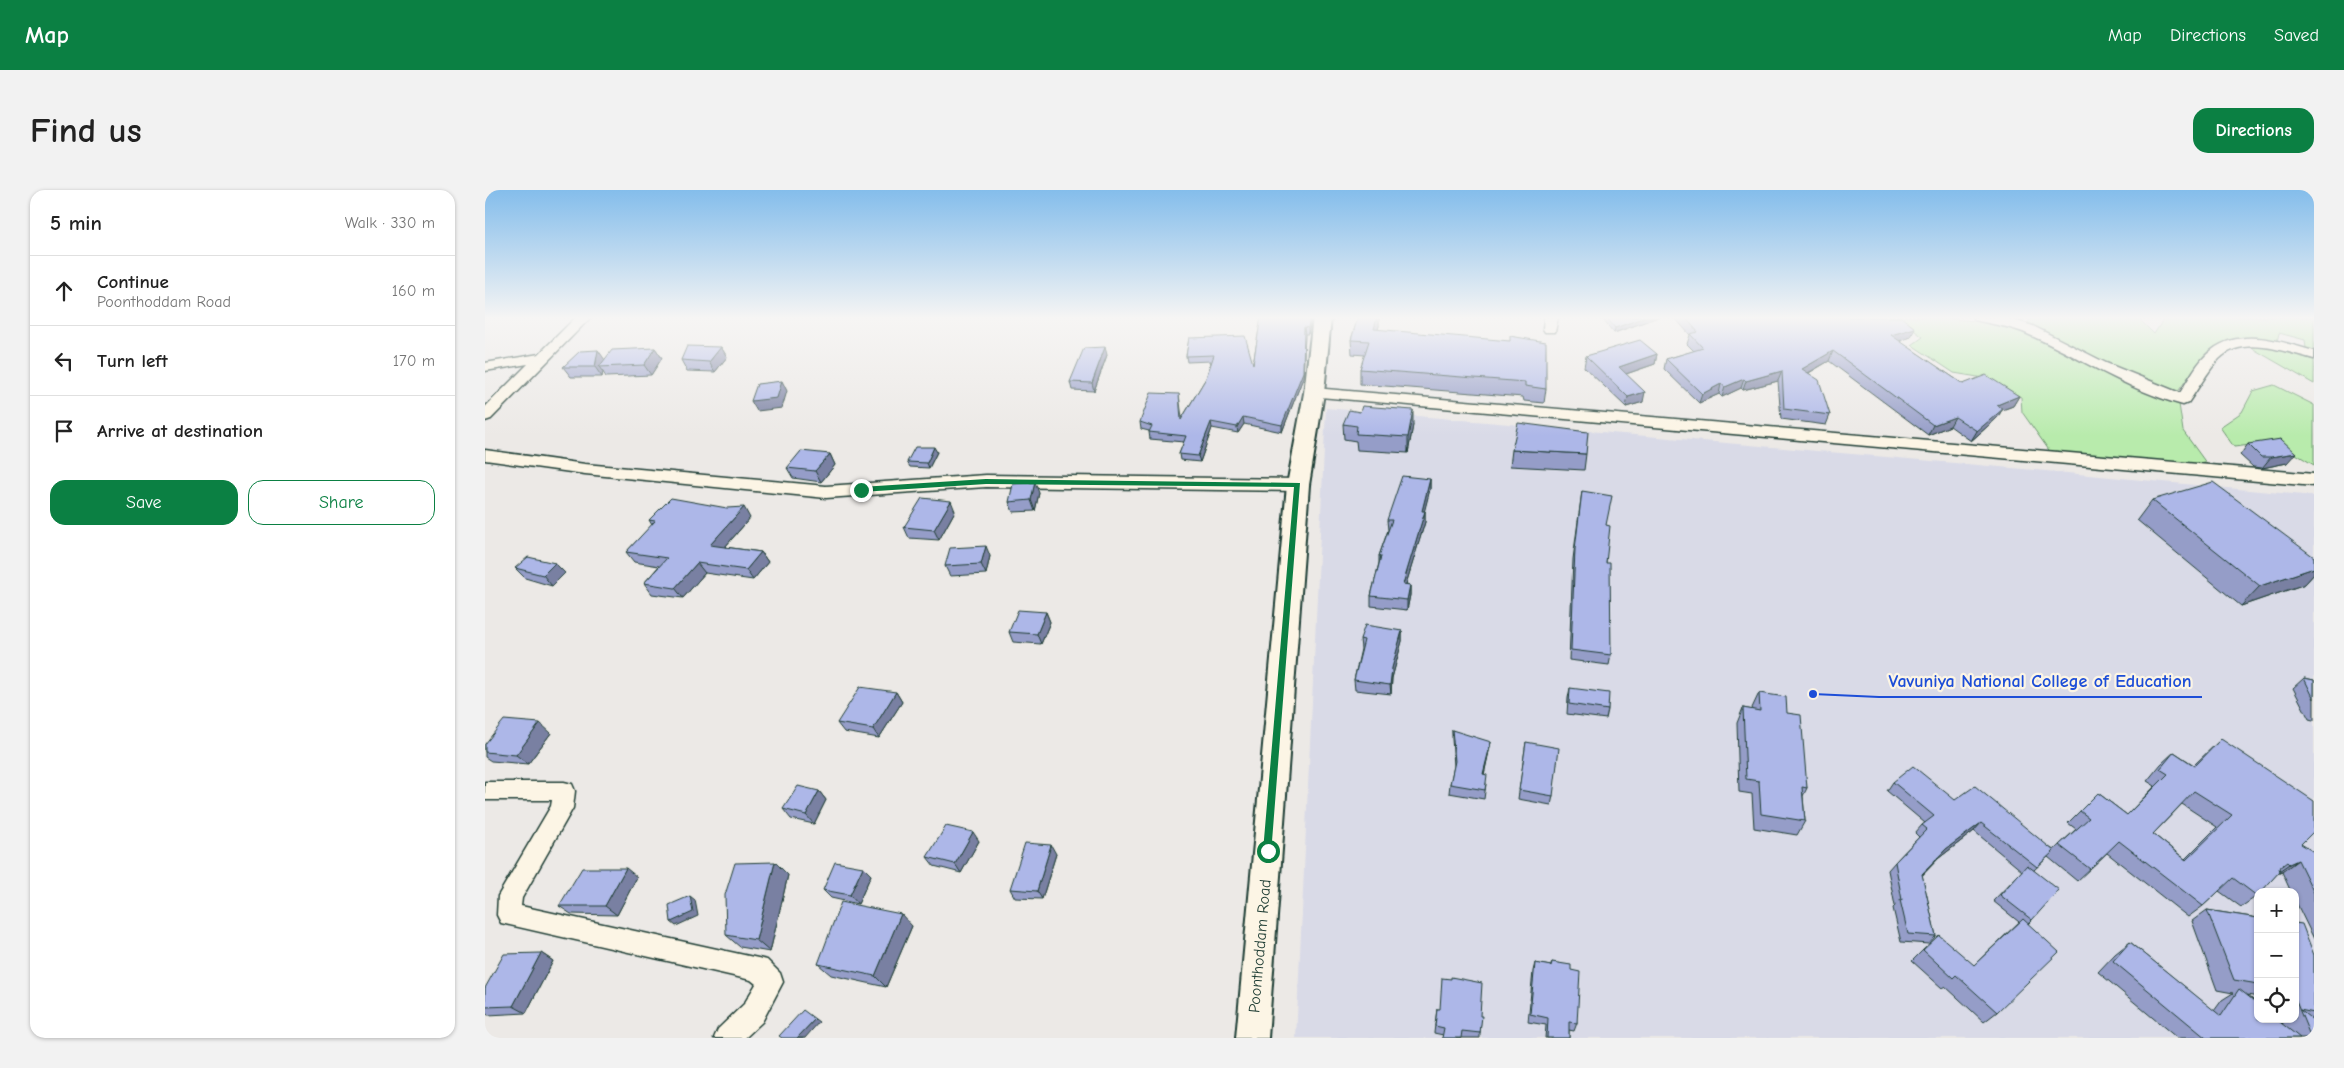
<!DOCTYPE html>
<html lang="en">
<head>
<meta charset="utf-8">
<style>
	:root { --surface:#fff; --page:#f2f2f2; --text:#222; --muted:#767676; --line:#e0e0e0; --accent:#0b8043 }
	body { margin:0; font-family:"Comic Neue",sans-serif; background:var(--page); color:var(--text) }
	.controls { position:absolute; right:15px; bottom:15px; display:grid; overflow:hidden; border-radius:10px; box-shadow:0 1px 4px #0004 }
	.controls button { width:45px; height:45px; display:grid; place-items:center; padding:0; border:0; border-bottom:1px solid var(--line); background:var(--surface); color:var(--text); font:25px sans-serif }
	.stop { position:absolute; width:15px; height:15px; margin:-11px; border:4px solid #0b8043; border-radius:50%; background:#fff }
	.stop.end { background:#0b8043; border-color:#fff; box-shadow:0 1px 5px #0008 }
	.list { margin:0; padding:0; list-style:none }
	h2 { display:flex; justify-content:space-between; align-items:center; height:65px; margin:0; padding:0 20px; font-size:21px }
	h2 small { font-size:16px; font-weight:400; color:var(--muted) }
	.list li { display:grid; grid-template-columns:32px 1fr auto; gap:15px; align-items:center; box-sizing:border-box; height:70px; padding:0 20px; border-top:1px solid var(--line) }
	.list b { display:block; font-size:19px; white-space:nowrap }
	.list p { margin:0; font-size:16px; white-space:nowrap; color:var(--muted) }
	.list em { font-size:16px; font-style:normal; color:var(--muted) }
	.actions { display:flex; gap:10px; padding:15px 20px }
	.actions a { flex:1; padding:11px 0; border:1px solid var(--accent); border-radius:15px; text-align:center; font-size:18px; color:var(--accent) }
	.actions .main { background:var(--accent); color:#fff }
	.icon { flex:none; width:28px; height:28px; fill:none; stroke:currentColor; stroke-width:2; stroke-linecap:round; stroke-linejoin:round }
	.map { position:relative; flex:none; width:1829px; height:848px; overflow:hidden; border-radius:15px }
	header { display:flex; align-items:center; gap:30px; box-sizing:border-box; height:70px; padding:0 25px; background:var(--accent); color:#fff }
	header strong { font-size:24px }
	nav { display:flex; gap:28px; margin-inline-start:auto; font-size:18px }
	.intro { display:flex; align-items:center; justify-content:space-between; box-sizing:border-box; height:120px; padding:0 30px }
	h1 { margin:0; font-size:35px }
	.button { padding:12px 22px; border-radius:15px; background:var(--accent); color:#fff; font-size:18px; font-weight:700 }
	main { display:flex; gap:30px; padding:0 30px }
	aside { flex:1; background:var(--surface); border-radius:15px; box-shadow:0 1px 4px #0004 }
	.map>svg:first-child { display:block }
	.built { fill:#d9dae7; fill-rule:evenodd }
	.green { fill:#b8ebac; stroke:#6c9470 }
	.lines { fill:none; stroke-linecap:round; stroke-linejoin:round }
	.minor-casing { stroke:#1f3d34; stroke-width:3 }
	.tertiary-casing { stroke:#1f3d34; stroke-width:4 }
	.minor { fill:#fcf5e5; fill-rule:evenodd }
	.tertiary { fill:#fcf5e5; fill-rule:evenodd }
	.wall { fill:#959dc8; stroke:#1f3d34; fill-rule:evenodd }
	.shaded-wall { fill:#7980a2; stroke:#1f3d34 }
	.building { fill:#adb7e8; stroke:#1f3d34; fill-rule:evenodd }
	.route { fill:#0b8043 }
	.labels { text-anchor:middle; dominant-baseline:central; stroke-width:4.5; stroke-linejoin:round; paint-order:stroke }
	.street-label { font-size:16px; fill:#1f3d34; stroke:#fcf5e5 }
	.leader { fill:none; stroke:#1d4ed8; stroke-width:2 }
	.callout-dot { fill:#1d4ed8; stroke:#fcf5e5; stroke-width:2 }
	.callout-label { font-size:18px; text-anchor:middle; font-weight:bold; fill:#1d4ed8; stroke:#fcf5e5; stroke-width:4.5; stroke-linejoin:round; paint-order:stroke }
</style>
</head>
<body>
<header>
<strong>Map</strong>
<nav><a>Map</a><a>Directions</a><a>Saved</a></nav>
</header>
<div class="intro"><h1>Find us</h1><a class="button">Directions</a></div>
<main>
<aside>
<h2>5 min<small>Walk · 330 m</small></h2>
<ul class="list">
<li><svg class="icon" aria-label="ahead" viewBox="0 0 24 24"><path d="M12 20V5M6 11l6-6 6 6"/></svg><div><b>Continue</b><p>Poonthoddam Road</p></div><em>160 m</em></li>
<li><svg class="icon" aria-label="left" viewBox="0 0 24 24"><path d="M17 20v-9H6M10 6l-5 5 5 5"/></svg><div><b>Turn left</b></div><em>170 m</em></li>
<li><svg class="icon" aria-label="arrive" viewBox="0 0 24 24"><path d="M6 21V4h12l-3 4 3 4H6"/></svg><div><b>Arrive at destination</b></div></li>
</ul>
<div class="actions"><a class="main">Save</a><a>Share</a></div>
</aside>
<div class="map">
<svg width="1829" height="848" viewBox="0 0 1829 848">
	<rect width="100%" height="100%" fill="#ece9e6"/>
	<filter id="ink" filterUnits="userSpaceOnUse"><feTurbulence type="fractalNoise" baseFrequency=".02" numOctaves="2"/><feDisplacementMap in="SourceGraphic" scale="10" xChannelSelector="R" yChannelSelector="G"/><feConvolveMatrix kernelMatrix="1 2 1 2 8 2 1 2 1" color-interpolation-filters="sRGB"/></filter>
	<g filter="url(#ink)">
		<path class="built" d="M 841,218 L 1561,281 L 1829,306 L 1829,848 L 811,848 ZM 1773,702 L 1810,702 L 1810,829 L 1773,829 Z"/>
		<path class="green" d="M 1411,127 L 1447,127 L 1512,133 L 1535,140 L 1612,180 L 1694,214 L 1698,241 L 1724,277 L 1566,263 L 1537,222 L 1536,207 L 1499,188 L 1469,183 L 1427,155 L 1438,147 Z
			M 1547,127 L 1652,127 L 1669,144 L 1680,127 L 1829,127 L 1829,161 L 1821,159 L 1820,150 L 1794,143 L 1792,152 C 1736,140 1721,161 1692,203 C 1641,182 1591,160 1543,133 Z
			M 1765,157 L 1781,157 L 1829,170 L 1829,194 Z
			M 1789,195 L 1829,215 L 1829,275 L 1791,252 L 1749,257 L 1735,237 L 1757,222 L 1768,201 Z"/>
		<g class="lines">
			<defs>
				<path id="minor" d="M 91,127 L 106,127 L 6,229 L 0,231 L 0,217 L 43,174 L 0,181 L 0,173 L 54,164 Z
					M 1059,127 L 1073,127 L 1070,142 L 1060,142 L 1058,139 Z
					M 1488,127 L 1519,127 L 1548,136 L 1621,173 L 1695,203 C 1704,189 1713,170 1727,160 C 1757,137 1797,152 1829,161 L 1829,169 C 1800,162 1759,144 1734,169 C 1722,182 1713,199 1703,213 L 1698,215 C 1641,200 1592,165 1538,142 C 1522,136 1506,134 1490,130 Z
					M 829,198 L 1829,284 L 1829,296 L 824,206 L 821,203 L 824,200 Z
					M 0,260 L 100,274 L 341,296 L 501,285 L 813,289 L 819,291 L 821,295 L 819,299 L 813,301 L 501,297 L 341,308 L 100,284 L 0,270 Z
					M 0,592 L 79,592 L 87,594 L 90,601 L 88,618 L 37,708 L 36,716 L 282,770 L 295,783 L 298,792 L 277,832 L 260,848 L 229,848 L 233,839 L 259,814 L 271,794 L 266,790 L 16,733 L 12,725 L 13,706 L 66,616 L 67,610 L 0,610 Z"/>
				<path id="tertiary" d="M 828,127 L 846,127 L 839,203 L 824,295 L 783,848 L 751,848 L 802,295 L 819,203 Z"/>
			</defs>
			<use href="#minor" class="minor-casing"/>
			<use href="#tertiary" class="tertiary-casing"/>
			<use href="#minor" class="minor"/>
			<use href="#tertiary" class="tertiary"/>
		</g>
		<path class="wall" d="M 776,127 L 826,127 L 823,144 L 820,144 L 818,188 L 797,242 L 759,234 L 753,243 L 727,238 L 715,272 L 695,270 L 694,264 L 699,252 L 665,249 L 664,242 L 664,241 L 656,239 L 655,232 L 694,204 L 697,228 L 721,188 L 726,171 L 702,172 L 701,166 L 704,148 L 768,174 Z
			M 873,127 L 894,127 L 894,136 L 893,139 L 1061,199 L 1059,213 L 1039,211 L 1038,207 L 875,194 L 875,179 L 880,165 L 867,164 L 866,150 Z
			M 1113,127 L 1173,127 L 1129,143 L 1117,129 L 1114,129 Z
			M 1189,127 L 1416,127 L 1426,147 L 1414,151 L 1478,194 L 1534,206 L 1528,216 L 1517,220 L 1512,228 L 1486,251 L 1465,236 L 1443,245 L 1344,171 L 1324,183 L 1345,225 L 1341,235 L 1296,229 L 1293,191 L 1258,200 L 1256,198 L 1237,207 L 1234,204 L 1214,213 L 1179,179 L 1181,169 L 1209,161 L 1202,154 L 1205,145 Z
			M 236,157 L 242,167 L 230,182 L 202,181 L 196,170 Z
			M 170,158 L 177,168 L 166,185 L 121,187 L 118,182 L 117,187 L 86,187 L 78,177 L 113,160 L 119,170 Z
			M 1172,164 L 1170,174 L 1141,184 L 1158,212 L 1141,217 L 1099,177 L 1101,166 Z
			M 622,165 L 609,201 L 587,200 L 585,192 Z
			M 858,234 L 928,235 L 923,263 L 872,260 L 871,251 L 859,249 Z
			M 1763,254 L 1802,273 L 1777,278 L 1768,277 L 1755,265 Z
			M 1027,260 L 1101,264 L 1099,280 L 1025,276 Z
			M 452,262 L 444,278 L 425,277 L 422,272 Z
			M 345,264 L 350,275 L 336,292 L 308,288 L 302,278 Z
			M 945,289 L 945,299 L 939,321 L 940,321 L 940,332 L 921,394 L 925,395 L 925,405 L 922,420 L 886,416 L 886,406 L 894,373 L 894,366 L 903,340 L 902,330 Z
			M 1097,301 L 1121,335 L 1121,373 L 1126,465 L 1124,475 L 1084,470 L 1088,369 Z
			M 554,303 L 550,321 L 528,322 L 524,312 Z
			M 1667,310 L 1829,367 L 1829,384 L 1820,394 L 1756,416 L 1652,330 Z
			M 470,321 L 454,350 L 424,348 L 419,337 Z
			M 265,328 L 240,357 L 276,362 L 283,372 L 268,390 L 220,383 L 198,408 L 167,404 L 159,393 L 174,376 L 149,372 L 141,362 L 167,335 L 164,330 Z
			M 505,366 L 501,384 L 465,386 L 460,376 Z
			M 70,373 L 80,383 L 67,396 L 40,388 L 30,378 Z
			M 561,422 L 565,432 L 556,454 L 528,452 L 524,442 Z
			M 917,441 L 917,451 L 907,488 L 906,504 L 870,500 L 869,490 L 876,459 L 875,449 Z
			M 1819,488 L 1829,490 L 1829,531 L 1828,530 L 1824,529 L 1808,498 Z
			M 1085,498 L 1123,520 L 1121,529 L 1082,524 L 1083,508 Z
			M 411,502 L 417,512 L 394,548 L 359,542 L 352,533 Z
			M 1274,503 L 1302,523 L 1322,598 L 1318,606 L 1320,631 L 1312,645 L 1269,638 L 1267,604 L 1254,602 L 1252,533 L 1258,518 L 1268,520 L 1267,518 Z
			M 967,540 L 1004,561 L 999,584 L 1001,594 L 999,609 L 964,603 L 965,594 L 969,576 L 967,549 Z
			M 66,543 L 43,574 L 6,571 L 0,567 L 0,554 Z
			M 1736,549 L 1816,654 L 1827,692 L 1829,692 L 1829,749 L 1810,710 L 1810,702 L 1806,702 L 1797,682 L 1792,684 L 1772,706 L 1756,717 L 1734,701 L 1718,716 L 1703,727 L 1622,663 L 1592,691 L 1563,667 L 1549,680 L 1547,730 L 1543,734 L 1512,822 L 1499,832 L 1460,796 L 1457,798 L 1427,771 L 1438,760 L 1489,775 L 1534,732 L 1508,711 L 1537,681 L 1489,641 L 1454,668 L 1437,685 L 1451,746 L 1444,754 L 1416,752 L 1408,718 L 1410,716 L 1403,680 L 1410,672 L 1434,647 L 1430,643 L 1437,635 L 1440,633 L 1402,601 L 1408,592 L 1470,610 L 1569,660 L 1591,639 L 1583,633 L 1613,603 L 1642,625 L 1670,596 L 1662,591 L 1676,574 L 1689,562 L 1709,575 ZM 1697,614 L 1732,637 L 1700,669 L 1668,644 Z
			M 1041,552 L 1068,606 L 1066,615 L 1033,609 Z
			M 334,601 L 341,610 L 329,634 L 306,629 L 298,619 Z
			M 494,651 L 476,683 L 449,676 L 442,667 Z
			M 571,664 L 557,709 L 530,708 L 525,699 Z
			M 378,677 L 386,685 L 373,714 L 346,708 L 338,700 Z
			M 303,685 L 285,762 L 255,757 L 241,745 Z
			M 152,687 L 132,725 L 86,724 L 74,716 Z
			M 1722,720 L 1773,728 L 1773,807 L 1762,805 L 1798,834 L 1796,829 L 1810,829 L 1810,733 L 1829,765 L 1829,848 L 1692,848 L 1613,782 L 1630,764 L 1645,752 L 1729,821 L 1737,810 L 1748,803 L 1732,800 L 1707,731 Z
			M 427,736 L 401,797 L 346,785 L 333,774 Z
			M 56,763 L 68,771 L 41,823 L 3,825 L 0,823 L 0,798 Z
			M 1067,772 L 1086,780 L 1092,833 L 1089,841 L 1084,840 L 1084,848 L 1060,848 L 1061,835 L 1043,832 L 1048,781 L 1050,773 L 1065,776 Z
			M 952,819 L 995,826 L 995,848 L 957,848 L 958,845 L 949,843 Z"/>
		<path class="shaded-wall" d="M 825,127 L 826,127 L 826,130 L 823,144 L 823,138 Z
			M 892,127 L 894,127 L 894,136 L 889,153 L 889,139 Z
			M 1160,127 L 1173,127 L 1129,143 L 1130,138 Z
			M 819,137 L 820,144 L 818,188 L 797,242 L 797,235 Z
			M 1430,138 L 1426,147 L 1402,155 L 1406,145 Z
			M 236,157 L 242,167 L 230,182 L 224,172 Z
			M 620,157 L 622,165 L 609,201 L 607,193 Z
			M 170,158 L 177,168 L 166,185 L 159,175 Z
			M 113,160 L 120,170 L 114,177 L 118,182 L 117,187 L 110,177 Z
			M 1348,161 L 1344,171 L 1314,188 L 1317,179 Z
			M 1172,164 L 1170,174 L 1132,187 L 1134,177 Z
			M 1297,181 L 1293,191 L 1258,200 L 1261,191 Z
			M 1259,189 L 1256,198 L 1237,207 L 1240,197 Z
			M 297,191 L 302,201 L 297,218 L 272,221 L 266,211 Z
			M 1236,194 L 1234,204 L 1214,213 L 1217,204 Z
			M 1160,202 L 1158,212 L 1141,217 L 1143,207 Z
			M 1534,206 L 1528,216 L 1517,220 L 1512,228 L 1486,251 L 1492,241 L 1512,215 Z
			M 928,220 L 928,235 L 923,263 L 923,247 Z
			M 758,227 L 759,234 L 753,243 L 752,237 Z
			M 1470,227 L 1465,236 L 1443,245 L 1448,235 Z
			M 726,232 L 727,238 L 715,272 L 713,266 Z
			M 449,257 L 452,262 L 444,278 L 442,273 Z
			M 1811,263 L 1802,273 L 1777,278 L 1786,267 Z
			M 345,264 L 350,275 L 336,292 L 330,281 Z
			M 945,289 L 945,299 L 937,331 L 937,321 Z
			M 550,292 L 554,303 L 550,321 L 546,310 Z
			M 466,311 L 470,321 L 454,350 L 449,340 Z
			M 259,317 L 265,328 L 233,365 L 225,355 Z
			M 940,321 L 940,332 L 918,404 L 918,394 Z
			M 501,356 L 505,366 L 501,384 L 496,374 Z
			M 276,362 L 283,372 L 268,390 L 261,380 Z
			M 70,373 L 80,383 L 67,396 L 58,385 Z
			M 212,373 L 220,383 L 198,408 L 190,398 Z
			M 1829,378 L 1829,384 L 1820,394 L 1756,416 L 1775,396 Z
			M 925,395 L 925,405 L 922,420 L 922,410 Z
			M 561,422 L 565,432 L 556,454 L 552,444 Z
			M 917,441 L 917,451 L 907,488 L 906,504 L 905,495 L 907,478 Z
			M 411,502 L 417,512 L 394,548 L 388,539 Z
			M 55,533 L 66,543 L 43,574 L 31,565 Z
			M 1006,552 L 1004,561 L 997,594 L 998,584 Z
			M 334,601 L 341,610 L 329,634 L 321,625 Z
			M 1496,633 L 1489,641 L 1454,668 L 1430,693 L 1461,659 Z
			M 488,642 L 494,651 L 476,683 L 470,674 Z
			M 566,655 L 571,664 L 557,709 L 552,701 Z
			M 1813,670 L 1797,682 L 1788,685 L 1804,674 Z
			M 290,672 L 303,685 L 285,762 L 271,750 Z
			M 378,677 L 386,685 L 373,714 L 365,705 Z
			M 141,678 L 152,687 L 132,725 L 120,716 Z
			M 205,706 L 210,710 L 213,726 L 191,736 L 186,732 Z
			M 416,724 L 427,736 L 401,797 L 390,786 Z
			M 56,763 L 68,771 L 41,823 L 28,816 Z
			M 330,829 L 334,832 L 320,848 L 312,848 Z"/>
		<path class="building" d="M 776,127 L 825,127 L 823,138 L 819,137 L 818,182 L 797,235 L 758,227 L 752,237 L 726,232 L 713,266 L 694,264 L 701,246 L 664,242 L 667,236 L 655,232 L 666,203 L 694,204 L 696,230 L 721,188 L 729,165 L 701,166 L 704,148 L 760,146 L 768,174 Z
			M 873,127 L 892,127 L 889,139 L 1025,151 L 1025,146 L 1061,152 L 1061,199 L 1040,196 L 1040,192 L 875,179 L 884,151 L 866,150 Z
			M 1121,127 L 1160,127 L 1130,138 Z
			M 1200,127 L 1416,127 L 1430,138 L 1406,145 L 1478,194 L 1501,185 L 1534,206 L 1512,215 L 1518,219 L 1492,241 L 1470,227 L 1448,235 L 1348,161 L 1317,179 L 1334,190 L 1345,225 L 1299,219 L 1297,181 L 1261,191 L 1259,189 L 1240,197 L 1236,194 L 1217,204 L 1181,169 L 1218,158 L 1205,144 L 1213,142 Z
			M 1155,150 L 1172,164 L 1134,177 L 1160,202 L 1143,207 L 1101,166 Z
			M 202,156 L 236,157 L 224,172 L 196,170 Z
			M 620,157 L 607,193 L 585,192 L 599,158 Z
			M 170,158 L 159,175 L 114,177 L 127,160 Z
			M 113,160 L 110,177 L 78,177 L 95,161 Z
			M 297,191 L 292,208 L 266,211 L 272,194 Z
			M 877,216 L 928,220 L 923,247 L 871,244 L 872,236 L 858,234 L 864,220 L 875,222 Z
			M 1033,233 L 1103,242 L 1101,264 L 1027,260 Z
			M 1796,249 L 1811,263 L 1786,267 L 1776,267 L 1763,254 Z
			M 430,257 L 449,257 L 442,273 L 422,272 Z
			M 316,261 L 345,264 L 330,281 L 302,278 Z
			M 917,286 L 945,289 L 937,321 L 940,321 L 918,394 L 925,395 L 922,410 L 886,406 L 896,366 L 894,366 L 907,330 L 902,330 Z
			M 550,292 L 546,310 L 524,312 L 528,294 Z
			M 1728,292 L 1829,367 L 1829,378 L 1775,396 L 1667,310 Z
			M 1097,301 L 1127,306 L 1121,335 L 1125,336 L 1121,373 L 1125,373 L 1126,465 L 1086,460 L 1090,359 Z
			M 186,308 L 242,318 L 259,317 L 225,355 L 276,362 L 261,380 L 212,373 L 190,398 L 159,393 L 182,368 L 141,362 L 170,331 L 164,330 Z
			M 437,308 L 466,311 L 449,340 L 419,337 Z
			M 501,356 L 496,374 L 460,376 L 465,358 Z
			M 43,367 L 70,373 L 58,385 L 30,378 Z
			M 533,420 L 561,422 L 552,444 L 524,442 Z
			M 880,435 L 917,441 L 907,478 L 905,495 L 869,490 L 879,450 L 875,449 Z
			M 1819,488 L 1829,490 L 1829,509 Z
			M 375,497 L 411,502 L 388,539 L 352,533 Z
			M 1085,498 L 1124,503 L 1123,520 L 1084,514 Z
			M 1274,503 L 1301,507 L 1302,523 L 1316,525 L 1322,598 L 1317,597 L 1320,631 L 1276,624 L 1274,591 L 1261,589 L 1258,518 L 1275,521 Z
			M 19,530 L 55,533 L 31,565 L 0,562 L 0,554 Z
			M 967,540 L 1006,552 L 998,584 L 1002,585 L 1000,600 L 965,594 L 970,571 Z
			M 1736,549 L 1829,611 L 1829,641 L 1816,654 L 1829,662 L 1829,690 L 1827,692 L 1829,692 L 1829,703 L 1813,670 L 1804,674 L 1802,672 L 1794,678 L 1795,681 L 1776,702 L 1773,702 L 1772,706 L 1748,688 L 1718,716 L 1634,651 L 1605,679 L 1574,655 L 1604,628 L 1595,621 L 1613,603 L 1642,625 L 1683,584 L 1675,579 L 1689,562 L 1710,576 ZM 1709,601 L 1747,625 L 1701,670 L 1668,644 Z
			M 1041,552 L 1074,558 L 1068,606 L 1034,600 Z
			M 1428,576 L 1470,610 L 1490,596 L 1569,661 L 1552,677 L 1496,633 L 1461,659 L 1437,684 L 1451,746 L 1423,744 L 1415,710 L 1417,710 L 1410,672 L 1442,639 L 1437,635 L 1449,626 L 1408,592 Z
			M 313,596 L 334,601 L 321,625 L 298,619 Z
			M 461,636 L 488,642 L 470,674 L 442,667 Z
			M 540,653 L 566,655 L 552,701 L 525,699 Z
			M 290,672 L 271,750 L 241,745 L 240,705 L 250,673 Z
			M 350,672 L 378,677 L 365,705 L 338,700 Z
			M 1542,675 L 1574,700 L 1547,730 L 1515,705 Z
			M 97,678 L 141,678 L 120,716 L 74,716 Z
			M 205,706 L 208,722 L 186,732 L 184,715 Z
			M 356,712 L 416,724 L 390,786 L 333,774 Z
			M 1722,720 L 1773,728 L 1773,794 L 1749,790 Z
			M 1538,729 L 1574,762 L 1512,822 L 1471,785 L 1468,788 L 1438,760 L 1454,745 L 1489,775 Z
			M 1810,733 L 1817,734 L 1829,765 L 1829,823 L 1815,820 L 1829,831 L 1829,848 L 1826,848 L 1810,809 Z
			M 1645,752 L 1736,826 L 1754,799 L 1773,814 L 1773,829 L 1791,829 L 1815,848 L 1767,848 L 1765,847 L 1764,848 L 1721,848 L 1628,771 Z
			M 56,763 L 28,816 L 0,817 L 0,798 L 19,764 Z
			M 1067,772 L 1086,775 L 1086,780 L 1095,782 L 1092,833 L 1084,832 L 1084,848 L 1062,848 L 1063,828 L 1045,824 L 1050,773 L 1066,776 Z
			M 966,787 L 997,793 L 995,826 L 997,826 L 995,843 L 977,841 L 976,848 L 957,848 L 959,838 L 950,836 L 952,819 L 955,819 L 957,788 L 966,789 Z
			M 318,820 L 330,829 L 312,848 L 297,848 L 294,846 Z"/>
	</g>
	<linearGradient id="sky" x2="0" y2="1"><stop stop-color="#84bdeb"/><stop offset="0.52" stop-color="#f6f5f4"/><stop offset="1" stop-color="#f6f5f4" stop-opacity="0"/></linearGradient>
	<rect width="1829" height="246" fill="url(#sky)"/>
	<path class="route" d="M 501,289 L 815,293 L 786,664 L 779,664 L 778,661 L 809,297 L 501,294 L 376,302 L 373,300 L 376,297 Z"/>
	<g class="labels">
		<g class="street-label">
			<text transform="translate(775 756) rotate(-85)">Poonthoddam Road</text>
		</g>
	</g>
	<path class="leader" d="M1328 504L1394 507H1717"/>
	<circle class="callout-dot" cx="1328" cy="504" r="5"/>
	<g class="callout-label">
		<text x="1555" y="497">Vavuniya National College of Education</text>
	</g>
</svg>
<div class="controls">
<button>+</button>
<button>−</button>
<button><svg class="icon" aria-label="locate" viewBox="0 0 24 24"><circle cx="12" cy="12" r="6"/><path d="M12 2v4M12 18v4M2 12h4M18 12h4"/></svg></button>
</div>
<div class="stop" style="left:783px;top:661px"></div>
<div class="stop end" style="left:376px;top:300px"></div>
</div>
</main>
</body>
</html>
